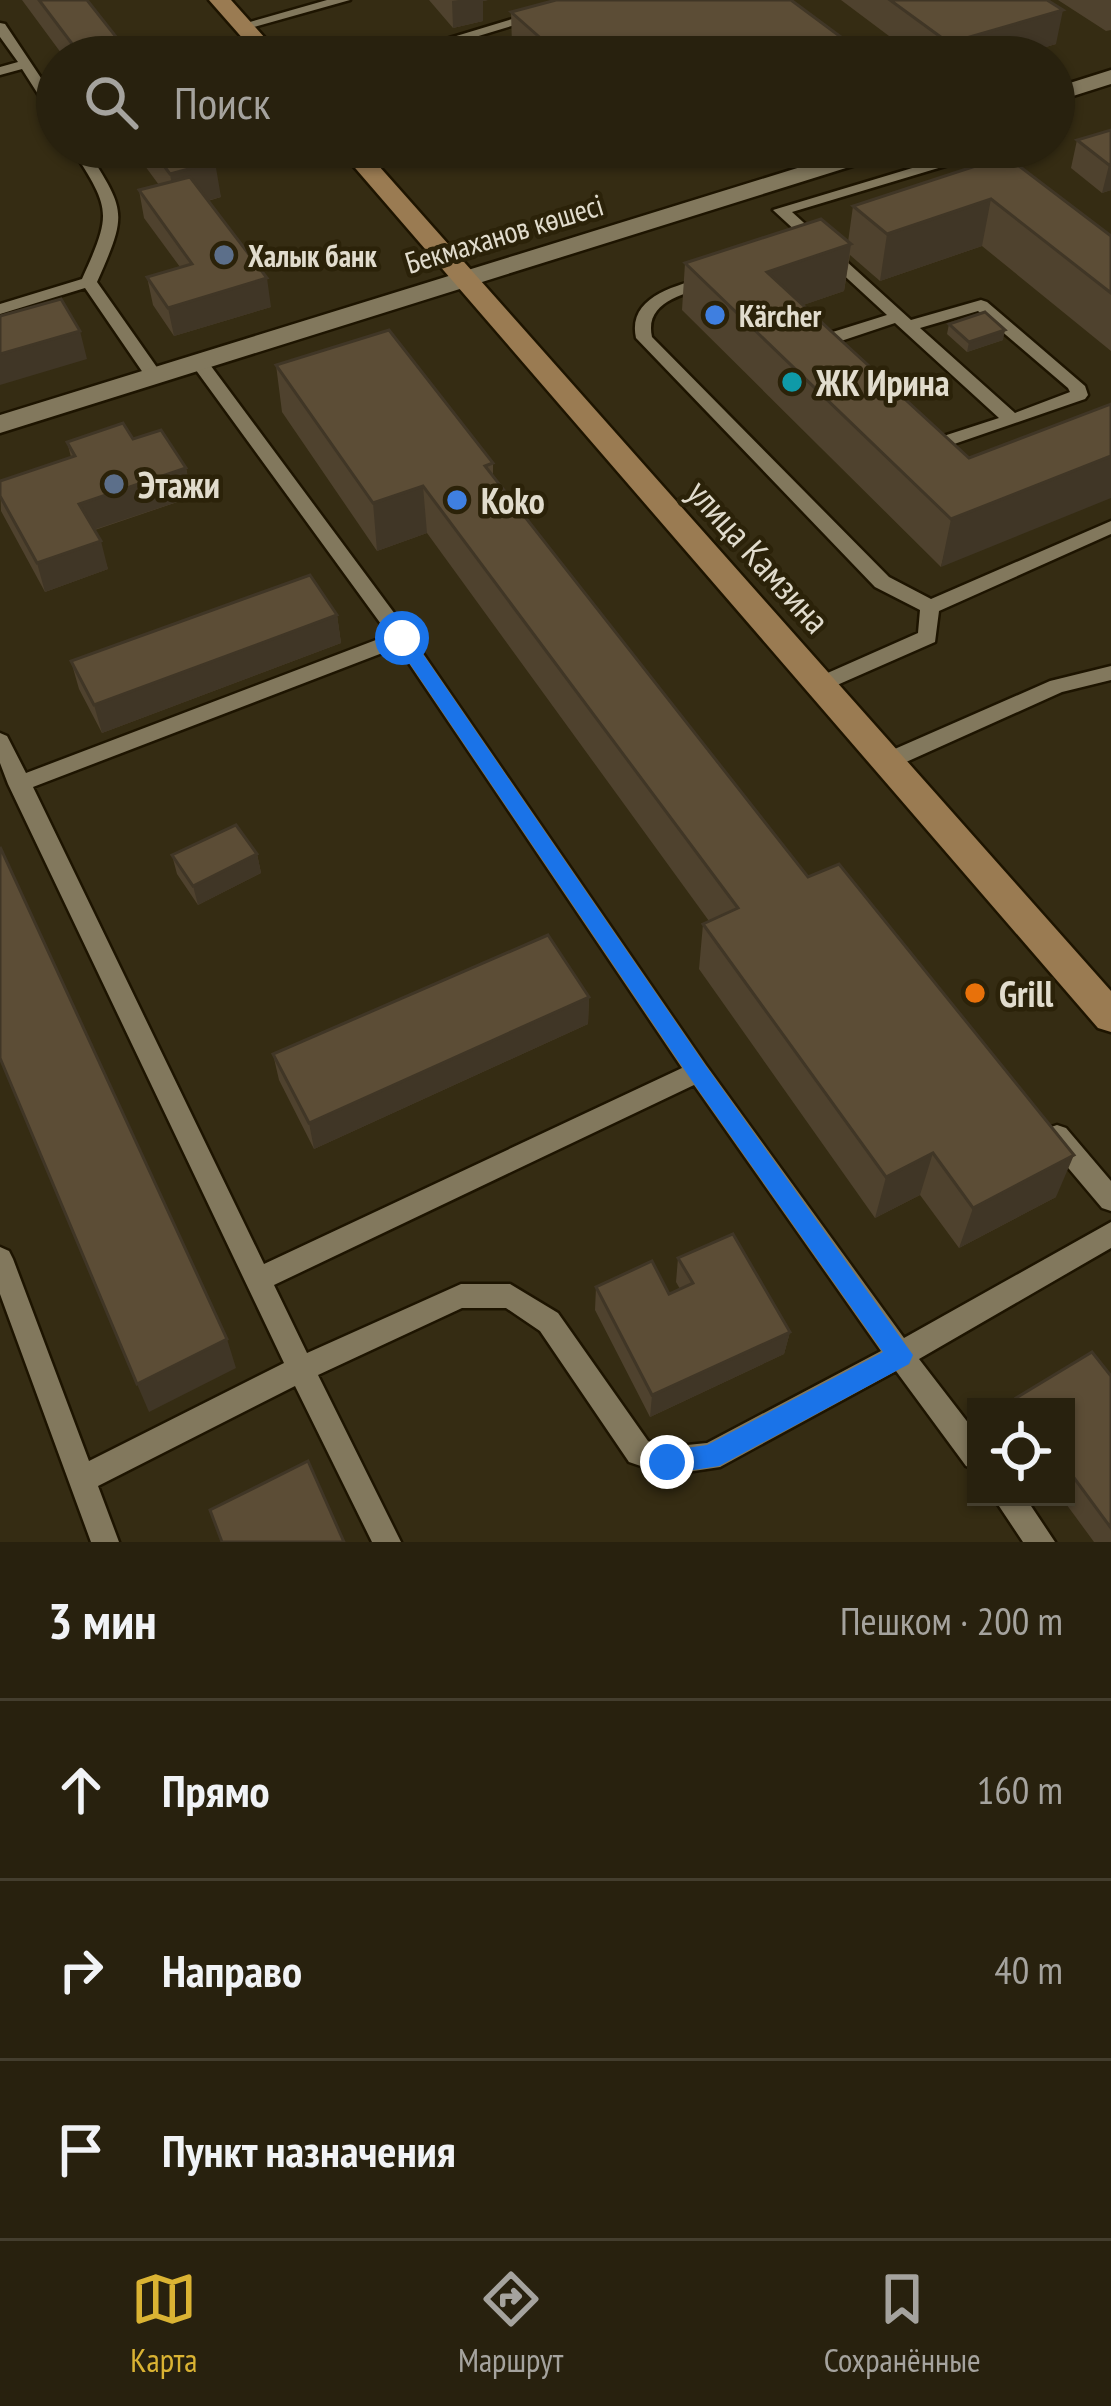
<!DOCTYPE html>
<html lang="ru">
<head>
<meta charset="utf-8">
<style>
	:root { --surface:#28210e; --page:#342e1c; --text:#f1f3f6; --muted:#a5a39e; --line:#443e2e; --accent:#dab333 }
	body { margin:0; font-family:"PT Sans Narrow",sans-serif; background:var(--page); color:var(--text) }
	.controls { position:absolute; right:36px; bottom:36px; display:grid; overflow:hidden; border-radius:0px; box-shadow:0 3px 9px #0004 }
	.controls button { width:108px; height:108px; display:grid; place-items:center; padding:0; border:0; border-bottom:3px solid var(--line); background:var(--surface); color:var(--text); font:60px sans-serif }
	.stop { position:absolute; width:36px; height:36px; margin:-27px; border:9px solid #1a73e8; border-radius:50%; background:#fff }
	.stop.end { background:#1a73e8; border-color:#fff; box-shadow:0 3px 12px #0008 }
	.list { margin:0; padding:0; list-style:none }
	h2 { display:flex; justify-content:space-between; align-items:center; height:156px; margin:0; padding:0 48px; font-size:51px }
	h2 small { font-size:39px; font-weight:400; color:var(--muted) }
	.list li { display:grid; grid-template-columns:78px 1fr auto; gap:36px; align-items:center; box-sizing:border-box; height:180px; padding:0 48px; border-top:3px solid var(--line) }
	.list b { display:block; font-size:45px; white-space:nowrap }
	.list em { font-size:39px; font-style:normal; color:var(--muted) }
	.icon { flex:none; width:66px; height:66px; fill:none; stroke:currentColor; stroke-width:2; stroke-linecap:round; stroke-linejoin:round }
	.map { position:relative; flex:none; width:1111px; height:1542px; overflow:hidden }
	.search { position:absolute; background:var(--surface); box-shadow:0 3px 9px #0004; left:36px; right:36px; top:36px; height:132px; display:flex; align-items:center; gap:30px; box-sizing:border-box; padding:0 42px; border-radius:66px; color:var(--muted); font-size:45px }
	.sheet { height:696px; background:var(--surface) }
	nav { display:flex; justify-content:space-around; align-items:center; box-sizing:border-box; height:168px; border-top:3px solid var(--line); background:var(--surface); font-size:33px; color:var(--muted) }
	nav a { display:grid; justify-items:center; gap:6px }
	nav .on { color:var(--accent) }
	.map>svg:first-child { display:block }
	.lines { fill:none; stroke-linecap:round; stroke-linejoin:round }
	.service-casing { stroke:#1d1400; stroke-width:5 }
	.tertiary-casing { stroke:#1d1400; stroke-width:5 }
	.secondary-casing { stroke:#1d1400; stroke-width:5 }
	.service { fill:#82785d; fill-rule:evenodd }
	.tertiary { fill:#82785d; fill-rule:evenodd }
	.secondary { fill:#9a7b52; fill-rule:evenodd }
	.wall { fill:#4f422e }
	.shaded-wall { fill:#403626 }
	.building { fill:#5c4d36; stroke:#403626; stroke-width:3 }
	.route { fill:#1a73e8 }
	.service-dot { fill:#5c6f8a; stroke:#2b2209; stroke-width:4.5 }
	.shop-dot { fill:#3f7fe0; stroke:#2b2209; stroke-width:4.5 }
	.culture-dot { fill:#0f9aa8; stroke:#2b2209; stroke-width:4.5 }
	.food-dot { fill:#e8710a; stroke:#2b2209; stroke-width:4.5 }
	.labels { text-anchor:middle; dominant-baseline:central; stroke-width:9; stroke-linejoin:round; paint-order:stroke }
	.far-street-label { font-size:30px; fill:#e1dccd; stroke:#2b2209 }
	.far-poi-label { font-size:30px; font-weight:bold; fill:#e1dccd; stroke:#2b2209; text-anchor:start }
	.poi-label { font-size:36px; font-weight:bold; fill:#e1dccd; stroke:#2b2209; text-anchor:start }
	.street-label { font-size:36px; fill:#e1dccd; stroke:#2b2209 }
</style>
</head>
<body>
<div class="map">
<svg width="1111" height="1542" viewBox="0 0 1111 1542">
	<rect width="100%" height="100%" fill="#352c13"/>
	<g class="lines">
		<defs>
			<path id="service" d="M 327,0 L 350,0 L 243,30 L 236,26 Z
				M 575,0 L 597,0 L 409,57 L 387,57 Z
				M 0,23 L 5,24 L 57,102 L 57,117 L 52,116 L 22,69 L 0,75 L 0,67 L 18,62 L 0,37 Z
				M 71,147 L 85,147 C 126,211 128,212 97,282 L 163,376 L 160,380 L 148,380 L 85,288 L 0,314 L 0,304 L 82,279 C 113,211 110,209 71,147 Z
				M 982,147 L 987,151 L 985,154 L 792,212 L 911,320 L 981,300 L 987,302 L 1085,386 L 1088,395 L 1085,399 L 928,453 L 919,447 L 922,443 L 999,418 L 895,323 L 835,343 L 830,348 L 834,356 L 832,360 L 820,360 L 813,347 L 823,335 L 887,315 L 773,210 ZM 978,311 L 1068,388 L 1070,392 L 1015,413 L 920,328 Z
				M 706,277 L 714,282 L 712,285 C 685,294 644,301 652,337 L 889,577 L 931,599 L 1111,521 L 1111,534 L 939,611 L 935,642 L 828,689 L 814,689 L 811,684 L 814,679 L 918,633 L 920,610 L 875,587 L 636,338 C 627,297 675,286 706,277 Z
				M 199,357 L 205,358 L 409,633 L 706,1065 L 904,1338 L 1111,1222 L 1111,1248 L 919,1359 L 976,1433 L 976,1470 L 966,1466 L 896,1371 L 720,1467 L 667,1475 L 629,1462 L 540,1331 L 506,1308 L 462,1308 L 318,1375 L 401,1542 L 372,1542 L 295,1386 L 98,1486 L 119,1542 L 91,1542 L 0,1294 L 0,1247 L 9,1251 L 13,1259 L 89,1461 L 284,1363 L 8,784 L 0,763 L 0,733 L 7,736 L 26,773 L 389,635 L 193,366 L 193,358 ZM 398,647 L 682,1068 L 264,1264 L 33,787 ZM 694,1085 L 881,1351 L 707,1443 L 667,1447 L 648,1441 L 558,1313 L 510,1284 L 461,1284 L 307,1353 L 274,1285 Z
				M 1111,666 L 1111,680 L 1062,692 L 895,767 L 881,767 L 878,761 L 881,755 L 1050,681 Z
				M 1057,1125 L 1066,1128 L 1111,1181 L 1111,1211 L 1102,1208 L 1048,1144 L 1045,1136 L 1048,1128 Z
				M 993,1497 L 1025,1497 L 1055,1542 L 1023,1542 Z"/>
			<path id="tertiary" d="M 1111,70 L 1111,84 L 1054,102 L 1054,88 Z
				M 865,147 L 901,147 L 897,152 L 0,433 L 0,415 Z"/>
			<path id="secondary" d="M 209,0 L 231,0 L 282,57 L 259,57 Z
				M 337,147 L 362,147 L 1111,991 L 1111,1032 L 1098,1028 Z"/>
		</defs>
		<use href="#service" class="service-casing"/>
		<use href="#tertiary" class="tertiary-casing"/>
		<use href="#secondary" class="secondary-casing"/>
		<use href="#service" class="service"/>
		<use href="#tertiary" class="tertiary"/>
		<use href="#secondary" class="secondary"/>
	</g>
	<path class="wall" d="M 22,0 L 87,0 L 132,57 L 64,57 Z
		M 429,0 L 488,0 L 483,1 L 483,21 L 453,28 Z
		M 841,0 L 1047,0 L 1056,44 L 1012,57 L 917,57 Z
		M 1058,0 L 1111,0 L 1111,30 L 1106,31 Z
		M 511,12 L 856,57 L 524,57 L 512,46 Z
		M 1111,130 L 1111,190 L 1102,193 L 1071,168 L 1077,140 Z
		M 131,147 L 203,147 L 221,197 L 208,201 L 271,307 L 174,336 L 153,305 L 147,277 L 180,267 L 144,218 L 139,190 L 159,185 Z
		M 1006,156 L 1111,236 L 1111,351 L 982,246 L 880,281 L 850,255 L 844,291 L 803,305 L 969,458 L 941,567 L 682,310 L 685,263 L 848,242 L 853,206 Z
		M 949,324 L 1003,340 L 967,352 L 947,334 Z
		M 276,365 L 493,463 L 493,476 L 1056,1197 L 959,1248 L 920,1195 L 875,1218 L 699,969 L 703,924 L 709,921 L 427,533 L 377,551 L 282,412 Z
		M 133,439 L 186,468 L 192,497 L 95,530 L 108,569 L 45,592 L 1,511 L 0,481 L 71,457 L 67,442 Z
		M 337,615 L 341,643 L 102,733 L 79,689 L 71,661 Z
		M 257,854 L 261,873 L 198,905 L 177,874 L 172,855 Z
		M 589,997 L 588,1024 L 314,1149 L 279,1080 L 273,1054 Z
		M 678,1258 L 790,1332 L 784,1354 L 650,1417 L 595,1310 L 596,1287 L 669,1294 L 680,1289 L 676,1282 Z
		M 1111,1376 L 1111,1542 L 1094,1542 L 1061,1497 L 1066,1497 L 1066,1407 L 1012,1407 L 1016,1398 Z"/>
	<path class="shaded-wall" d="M 459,0 L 488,0 L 483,1 L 483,21 L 453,28 L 452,1 Z
		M 1063,10 L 1056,44 L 1012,57 L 947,57 L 949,43 Z
		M 857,49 L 856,57 L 829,57 Z
		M 215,162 L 221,197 L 176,209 L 170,174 Z
		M 1111,164 L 1111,190 L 1102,193 L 1109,165 Z
		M 991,199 L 982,246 L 880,281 L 887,234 Z
		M 851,244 L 844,291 L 763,319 L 767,272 Z
		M 267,278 L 271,307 L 174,336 L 168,308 Z
		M 1005,330 L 1003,340 L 967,352 L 969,342 Z
		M 80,331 L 87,359 L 0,385 L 0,354 Z
		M 1111,456 L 1111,498 L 941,567 L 951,519 Z
		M 186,468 L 192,497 L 87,532 L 79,504 Z
		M 423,486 L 427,533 L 377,551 L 373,503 Z
		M 101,541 L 108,569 L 45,592 L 37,563 Z
		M 337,615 L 341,643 L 102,733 L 94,705 Z
		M 257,854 L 261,873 L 198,905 L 193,886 Z
		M 589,997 L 588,1024 L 314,1149 L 309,1123 Z
		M 933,1153 L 920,1195 L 875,1218 L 886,1177 Z
		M 1074,1155 L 1056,1197 L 959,1248 L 973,1208 Z
		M 790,1332 L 784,1354 L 650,1417 L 652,1395 Z
		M 227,1339 L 236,1368 L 149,1412 L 137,1384 Z"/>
	<path class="building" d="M 39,0 L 87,0 L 132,57 L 82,57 Z
		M 556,0 L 791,0 L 857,49 L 829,57 L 562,57 L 511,12 Z
		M 890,0 L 1047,0 L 1063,10 L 949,43 Z
		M 1111,130 L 1111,164 L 1109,165 L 1077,140 Z
		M 150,147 L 203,147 L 215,162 L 170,174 Z
		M 1006,156 L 1111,236 L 1111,293 L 991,199 L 887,234 L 853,206 Z
		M 190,177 L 267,278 L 168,308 L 147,277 L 192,264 L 139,190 Z
		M 821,219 L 851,244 L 767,272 L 969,458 L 1111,404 L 1111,456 L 951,519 L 685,263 Z
		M 61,299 L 80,331 L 0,354 L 0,316 Z
		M 985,312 L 1005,330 L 969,342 L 949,324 Z
		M 389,330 L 493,463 L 485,466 L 808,877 L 839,864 L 1074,1155 L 973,1208 L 933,1153 L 886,1177 L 703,924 L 738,908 L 423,486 L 373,503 L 276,365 Z
		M 123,423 L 133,439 L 161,430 L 186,468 L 79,504 L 101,541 L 37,563 L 0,496 L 0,481 L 75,456 L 67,442 Z
		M 310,575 L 337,615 L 94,705 L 71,661 Z
		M 236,825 L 257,854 L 193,886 L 172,855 Z
		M 0,847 L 227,1339 L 137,1384 L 0,1058 Z
		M 548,935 L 589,997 L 309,1123 L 273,1054 Z
		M 733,1234 L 790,1332 L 652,1395 L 596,1287 L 652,1261 L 669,1294 L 693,1283 L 678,1258 Z
		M 1092,1352 L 1111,1376 L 1111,1528 L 1066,1467 L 1066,1407 L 1022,1407 L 1016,1398 Z
		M 308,1461 L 344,1542 L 222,1542 L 210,1510 Z"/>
	<path class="route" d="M 402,632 L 409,634 L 705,1065 L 913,1355 L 909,1364 L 719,1466 L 667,1474 L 658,1471 L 654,1462 L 658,1452 L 707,1445 L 883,1352 L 690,1078 L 396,643 L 393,638 Z"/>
	<g class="service-dot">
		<circle cx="224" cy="255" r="12"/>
		<circle cx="114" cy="484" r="12"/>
	</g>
	<g class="shop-dot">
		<circle cx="715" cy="315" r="12"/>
		<circle cx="457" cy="500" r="12"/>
	</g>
	<circle class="culture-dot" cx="792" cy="382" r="12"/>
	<circle class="food-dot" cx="975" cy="993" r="12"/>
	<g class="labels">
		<g class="far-street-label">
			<text transform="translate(504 233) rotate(-17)">Бекмаханов көшесі</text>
		</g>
		<g class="far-poi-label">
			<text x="248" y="255">Халык банк</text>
			<text x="739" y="315">Kärcher</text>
		</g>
		<g class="poi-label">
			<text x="816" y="382">ЖК Ирина</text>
			<text x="138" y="484">Этажи</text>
			<text x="481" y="500">Koko</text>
			<text x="999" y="993">Grill</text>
		</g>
		<g class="street-label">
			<text transform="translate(759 556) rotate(48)">улица Камзина</text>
		</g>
	</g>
</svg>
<div class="controls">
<button><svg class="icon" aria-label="locate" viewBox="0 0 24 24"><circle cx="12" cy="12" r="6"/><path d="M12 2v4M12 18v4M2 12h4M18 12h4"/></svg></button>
</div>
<div class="stop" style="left:402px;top:638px"></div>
<div class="stop end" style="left:667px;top:1462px"></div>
<div class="search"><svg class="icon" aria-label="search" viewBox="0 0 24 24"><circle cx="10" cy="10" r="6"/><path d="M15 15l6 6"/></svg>Поиск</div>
</div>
<section class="sheet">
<h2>3 мин<small>Пешком · 200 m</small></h2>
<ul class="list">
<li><svg class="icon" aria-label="ahead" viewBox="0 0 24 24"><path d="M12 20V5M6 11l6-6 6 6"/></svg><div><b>Прямо</b></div><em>160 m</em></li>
<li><svg class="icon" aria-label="right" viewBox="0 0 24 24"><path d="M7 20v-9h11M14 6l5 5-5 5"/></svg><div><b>Направо</b></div><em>40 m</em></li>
<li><svg class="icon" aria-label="arrive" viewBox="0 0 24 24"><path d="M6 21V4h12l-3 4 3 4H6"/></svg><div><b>Пункт назначения</b></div></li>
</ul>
</section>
<nav>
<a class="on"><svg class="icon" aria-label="map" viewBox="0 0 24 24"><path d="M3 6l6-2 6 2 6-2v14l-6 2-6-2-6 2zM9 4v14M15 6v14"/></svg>Карта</a>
<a><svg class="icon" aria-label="directions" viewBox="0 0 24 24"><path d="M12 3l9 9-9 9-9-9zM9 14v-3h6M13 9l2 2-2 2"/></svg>Маршрут</a>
<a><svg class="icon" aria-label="saved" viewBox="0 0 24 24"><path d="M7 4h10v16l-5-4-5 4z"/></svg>Сохранённые</a>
</nav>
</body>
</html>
